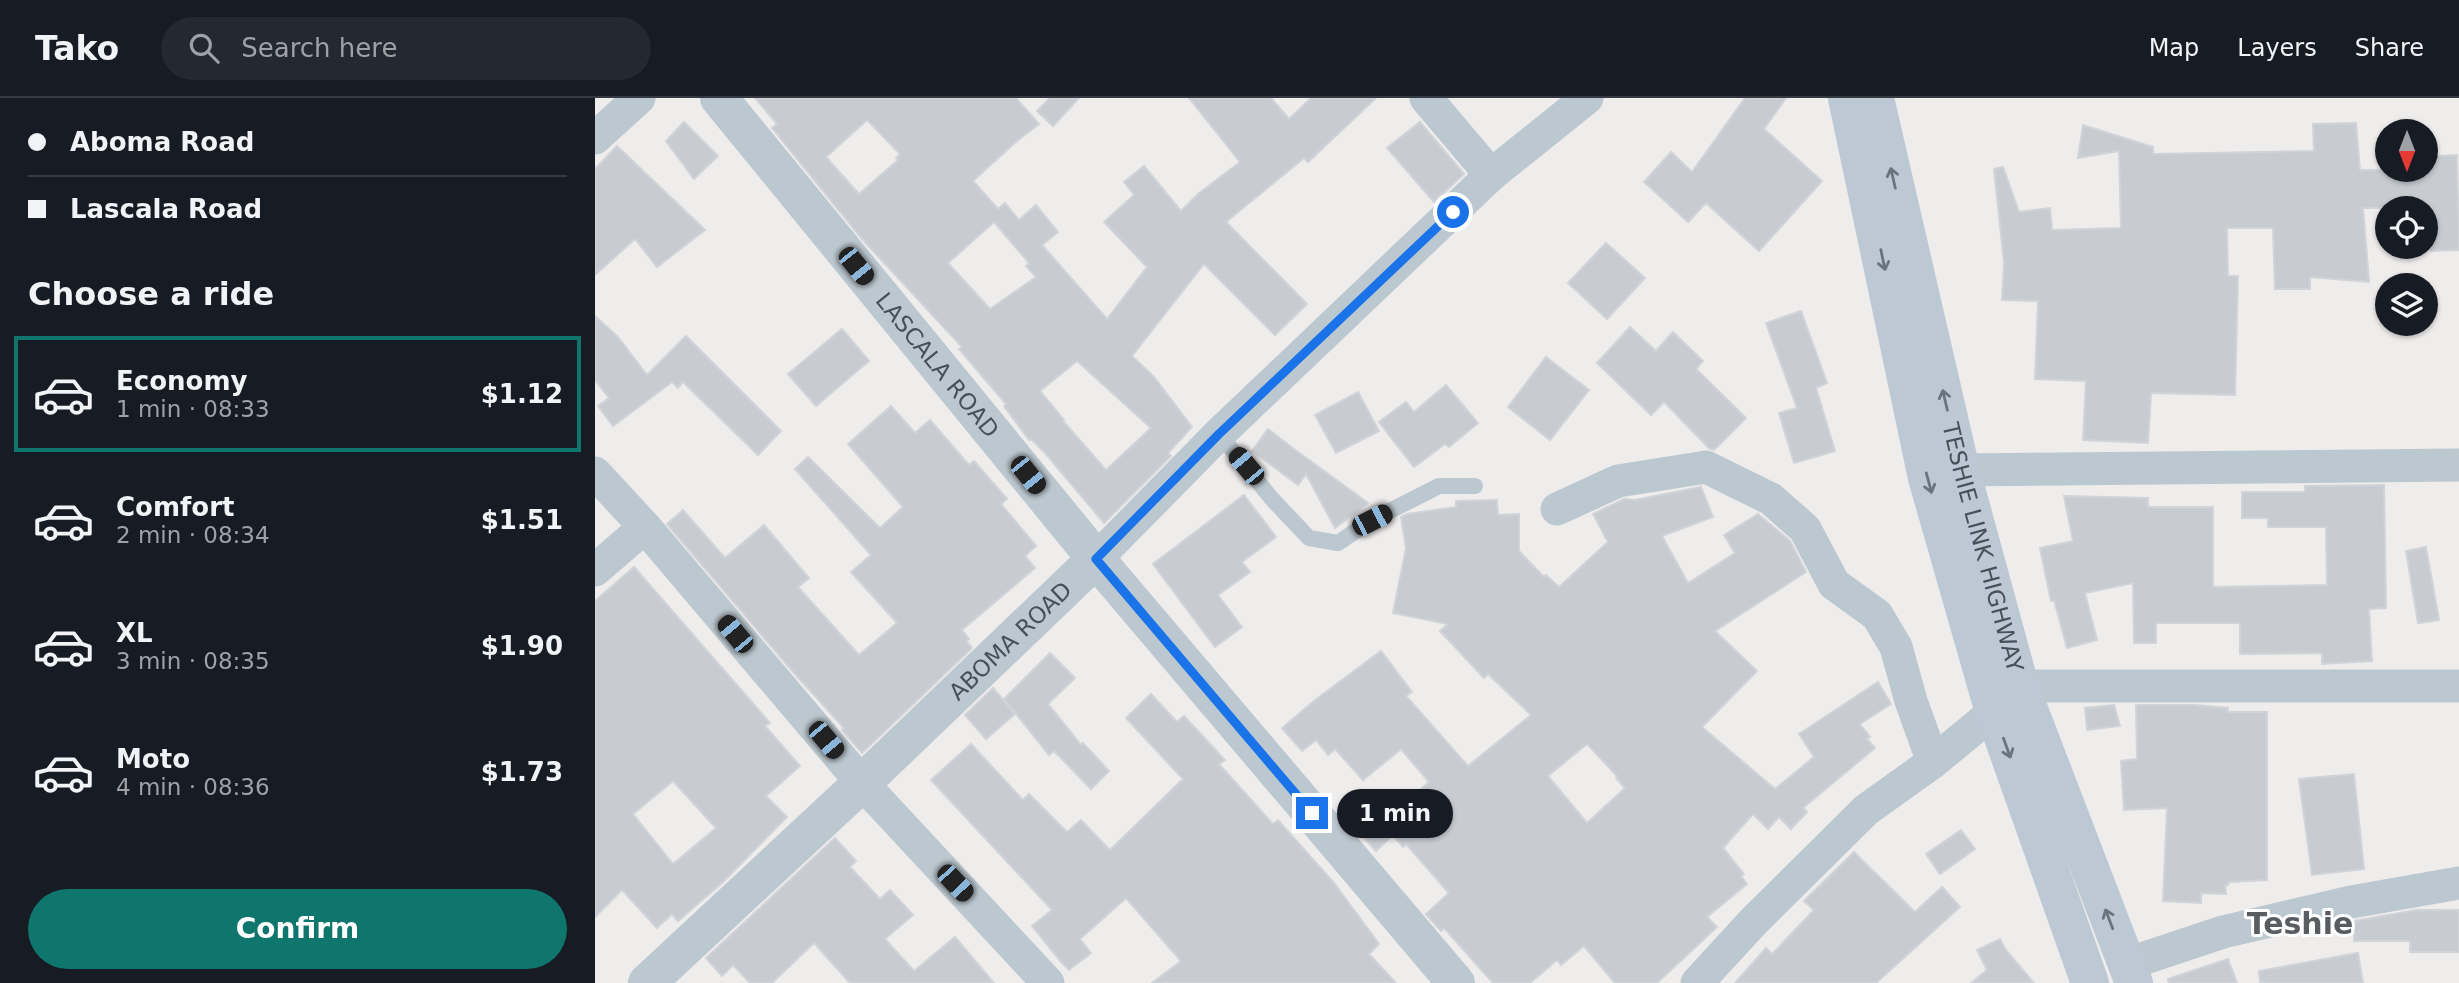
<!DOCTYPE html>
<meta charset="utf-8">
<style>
:root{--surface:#171b24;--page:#242831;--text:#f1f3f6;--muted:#9ea1a6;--line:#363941;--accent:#0f766e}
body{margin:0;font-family:"DejaVu Sans",sans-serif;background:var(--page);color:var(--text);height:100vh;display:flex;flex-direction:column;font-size:26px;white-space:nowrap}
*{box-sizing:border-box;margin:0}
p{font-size:23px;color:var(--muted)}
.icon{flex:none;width:38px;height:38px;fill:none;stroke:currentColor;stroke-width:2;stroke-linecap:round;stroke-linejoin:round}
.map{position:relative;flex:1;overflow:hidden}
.drawer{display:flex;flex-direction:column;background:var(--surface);width:595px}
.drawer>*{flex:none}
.guide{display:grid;align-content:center;height:154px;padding:0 28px;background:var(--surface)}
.needle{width:46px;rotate:180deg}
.controls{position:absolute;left:1780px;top:21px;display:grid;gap:14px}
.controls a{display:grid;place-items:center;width:63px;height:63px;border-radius:50%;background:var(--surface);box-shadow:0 2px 5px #0004;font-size:35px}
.end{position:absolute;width:32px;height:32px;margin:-16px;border:9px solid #1a73e8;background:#fff;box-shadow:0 0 0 4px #fff}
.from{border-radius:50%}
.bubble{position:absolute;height:49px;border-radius:24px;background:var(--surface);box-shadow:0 2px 5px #0004;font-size:23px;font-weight:800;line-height:49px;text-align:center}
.car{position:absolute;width:21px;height:42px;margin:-21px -10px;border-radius:9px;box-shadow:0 0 5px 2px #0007;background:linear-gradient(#222 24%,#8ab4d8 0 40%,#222 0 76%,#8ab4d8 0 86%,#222 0)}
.guide b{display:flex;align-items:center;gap:24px;height:66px;font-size:26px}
.guide b+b{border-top:2px solid var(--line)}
.guide i{width:18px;height:18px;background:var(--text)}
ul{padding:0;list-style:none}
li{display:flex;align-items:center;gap:21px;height:116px;margin:0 14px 10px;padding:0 14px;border:4px solid transparent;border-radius:0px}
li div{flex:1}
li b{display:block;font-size:26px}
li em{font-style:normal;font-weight:800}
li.on{border-color:var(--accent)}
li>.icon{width:63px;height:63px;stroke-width:1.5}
h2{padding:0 28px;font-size:32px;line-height:84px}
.button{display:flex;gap:14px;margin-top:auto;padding:14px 28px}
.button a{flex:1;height:80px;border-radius:42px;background:var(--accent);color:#fff;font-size:28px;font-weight:800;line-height:80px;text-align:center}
header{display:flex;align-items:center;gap:42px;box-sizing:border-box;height:98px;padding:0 35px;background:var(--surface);border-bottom:2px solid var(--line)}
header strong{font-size:33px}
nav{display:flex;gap:38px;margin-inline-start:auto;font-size:24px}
.search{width:490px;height:63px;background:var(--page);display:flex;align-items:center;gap:18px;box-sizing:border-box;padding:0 24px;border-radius:38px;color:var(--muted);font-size:26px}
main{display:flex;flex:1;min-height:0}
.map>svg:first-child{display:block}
.building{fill:#c8ccd1;stroke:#d0d3d8;stroke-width:2;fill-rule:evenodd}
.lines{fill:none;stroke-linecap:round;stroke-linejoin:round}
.service{stroke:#bcc8cf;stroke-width:16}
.minor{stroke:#bcc8cf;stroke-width:33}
.tertiary{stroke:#bcc8cf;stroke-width:38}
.secondary{stroke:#bcc9d4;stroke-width:38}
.oneway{stroke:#68757e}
.route{stroke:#1a73e8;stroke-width:9}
.labels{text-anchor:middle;stroke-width:6;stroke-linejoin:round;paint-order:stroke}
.street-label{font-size:23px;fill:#445159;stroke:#fff}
.district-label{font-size:30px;font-weight:bold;fill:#595d61;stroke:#fff}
</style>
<header>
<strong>Tako</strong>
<div class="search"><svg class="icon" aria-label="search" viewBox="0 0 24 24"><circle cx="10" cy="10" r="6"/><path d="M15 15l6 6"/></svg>Search here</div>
<nav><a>Map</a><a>Layers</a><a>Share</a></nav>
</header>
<main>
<section class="drawer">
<div class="guide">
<b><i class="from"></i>Aboma Road</b>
<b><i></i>Lascala Road</b>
</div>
<h2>Choose a ride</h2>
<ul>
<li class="on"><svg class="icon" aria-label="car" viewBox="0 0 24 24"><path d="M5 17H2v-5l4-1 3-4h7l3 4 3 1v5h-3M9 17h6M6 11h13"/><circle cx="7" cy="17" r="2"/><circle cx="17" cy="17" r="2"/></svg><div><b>Economy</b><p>1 min · 08:33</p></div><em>$1.12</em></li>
<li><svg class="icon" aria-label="car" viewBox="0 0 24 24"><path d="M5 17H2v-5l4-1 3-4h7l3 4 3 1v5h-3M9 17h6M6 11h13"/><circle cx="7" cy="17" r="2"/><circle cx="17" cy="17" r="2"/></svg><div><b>Comfort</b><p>2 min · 08:34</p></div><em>$1.51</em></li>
<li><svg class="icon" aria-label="car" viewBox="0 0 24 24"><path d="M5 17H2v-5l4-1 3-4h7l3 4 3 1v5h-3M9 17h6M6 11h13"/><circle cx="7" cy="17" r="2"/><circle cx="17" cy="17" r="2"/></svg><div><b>XL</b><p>3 min · 08:35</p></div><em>$1.90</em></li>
<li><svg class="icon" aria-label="car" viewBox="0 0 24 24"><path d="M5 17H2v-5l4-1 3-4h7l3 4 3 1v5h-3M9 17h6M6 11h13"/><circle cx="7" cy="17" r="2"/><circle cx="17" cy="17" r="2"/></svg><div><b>Moto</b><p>4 min · 08:36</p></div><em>$1.73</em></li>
</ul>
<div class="button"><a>Confirm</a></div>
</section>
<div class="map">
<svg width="1864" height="885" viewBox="0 0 1864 885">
<rect width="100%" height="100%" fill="#efecec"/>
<g class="building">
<path d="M160 0H421L444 26 422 43 378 83 403 111 410 105 424 122 441 107 463 134 447 147 512 221 552 169 509 124 539 97 529 84 549 68 586 113 603 96 645 64 594 0H676L694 21 716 0H781L713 64 709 60 631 124 712 206 680 237 609 166 537 258 559 279 597 329 573 355 576 358 509 425 450 355 436 341 434 342 409 308 411 306 364 251 367 249 267 141 177 30 182 26ZM272 22 305 56 301 60 303 62 264 96 231 59ZM399 124 434 165 431 168 441 179 395 211 353 165ZM482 263 556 330 511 372 468 323 469 322 445 293Z"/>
<polygon points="455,0 484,0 458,28 442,13"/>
<polygon points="1150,0 1191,0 1169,31 1227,83 1164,153 1111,105 1093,124 1049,84 1076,54 1097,74"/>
<polygon points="89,24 123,58 99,81 71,43"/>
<polygon points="825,24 869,76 839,104 792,50"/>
<polygon points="1761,25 1765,72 1830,72 1830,59 1862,57 1864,152 1836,153 1834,126 1830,126 1830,110 1768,110 1774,184 1715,179 1715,191 1680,191 1678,130 1632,130 1633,178 1643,178 1640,297 1556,295 1553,345 1488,342 1491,283 1440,281 1443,203 1407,202 1409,165 1399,71 1408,69 1424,114 1455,110 1457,132 1526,130 1524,53 1483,60 1488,27 1558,49 1558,56 1719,53 1718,26"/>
<polygon points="22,48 110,132 62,169 40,141 0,177 0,71"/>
<polygon points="1011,145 1050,180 1012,221 973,185"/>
<polygon points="1206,213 1232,285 1221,290 1240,353 1199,365 1184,315 1202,310 1171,225"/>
<polygon points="0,218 23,239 52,277 91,238 186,333 163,357 88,284 83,290 77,284 18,328 3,308 14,300 0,282"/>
<polygon points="1035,229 1061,253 1078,234 1108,263 1101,271 1151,320 1119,352 1115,351 1069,304 1056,317 1002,265"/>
<polygon points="247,231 274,263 221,308 193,276"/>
<polygon points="951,259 994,292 955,342 913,309"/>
<polygon points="851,287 883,325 854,349 850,346 819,369 784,324 811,304 819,314"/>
<polygon points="763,294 784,333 741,355 720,317"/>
<polygon points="296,308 320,335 335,322 374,367 379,363 412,401 406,406 441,448 430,458 440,470 367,532 374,541 371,543 377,550 267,655 247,632 249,630 199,575 72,426 88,412 130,460 169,427 214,480 203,489 264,557 302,525 256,474 276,457 200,371 213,359 285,430 308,409 253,346"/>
<polygon points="673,331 695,348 773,405 740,430 711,376 703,387 657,353"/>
<polygon points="1789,387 1791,510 1774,511 1777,563 1727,566 1727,555 1645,556 1645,525 1561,525 1561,545 1539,545 1538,485 1490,495 1502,542 1472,550 1459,502 1456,503 1445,450 1478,443 1469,398 1553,400 1553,409 1618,409 1618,489 1732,487 1731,429 1673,429 1673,420 1647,420 1647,394 1710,394 1710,388"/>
<path d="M1106 389 1118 419 1067 438 1093 485 1140 455 1129 437 1163 416 1195 443 1211 474 1120 533 1162 573 1107 629 1180 691 1219 659 1204 636 1283 584 1296 606 1265 626 1275 639 1272 641 1280 650 1208 710 1212 714 1196 731 1184 719 1173 731 1158 716 1128 750 1149 776 1146 778 1152 786 1112 819 1122 829 1062 885H1020L989 848 966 867 962 862 935 885H898L849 830 846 833 831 816 854 795 811 746 808 749 798 737 781 753 752 720 772 703 789 723 834 684 806 651 768 682 740 651 733 657 721 642 707 653 687 630 720 602 786 553 817 594 811 598 873 668 936 617 893 576 889 580 845 533 853 526 798 515 811 450 806 419 812 416 861 409V403L902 402 903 417 924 416V453L949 479 951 477 964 489 1013 444 998 416 1029 401 1040 402ZM992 646 1022 678 1021 680 1030 690 992 725 953 678Z"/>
<polygon points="649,397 681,439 647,464 655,474 623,497 647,529 620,549 558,466"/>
<polygon points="1831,449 1844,522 1823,525 1811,453"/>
<path d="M39 469 175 625 170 628 205 668 171 698 192 719 128 784 83 823 77 816 62 830 27 792 0 819V503ZM78 683 121 730 78 766 38 716Z"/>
<polygon points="455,555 480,580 453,606 486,647 488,645 514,673 496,691 459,653 454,657 409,601"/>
<polygon points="398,590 420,616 391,641 370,617"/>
<polygon points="556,596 582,624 589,618 630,662 624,666 678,726 683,722 739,785 784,846 774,856 801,885 557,885 586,863 531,800 485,841 496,855 474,872 466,864 437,828 457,812 336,682 376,646 428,702 434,696 472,734 486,722 515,752 588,681 531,620"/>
<polygon points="1519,607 1525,628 1492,632 1490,610"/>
<polygon points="1541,607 1600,607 1633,610 1633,614 1672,614 1672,782 1634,784 1633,787 1630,787 1631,796 1606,795 1606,805 1568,803 1572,710 1529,712 1526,663 1542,661"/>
<polygon points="1759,676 1769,771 1717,777 1704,681"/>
<polygon points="1366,732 1380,751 1345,776 1331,756"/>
<polygon points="240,740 261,763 255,769 285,801 295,792 318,817 290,841 319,873 360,839 399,885 255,885 219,845 177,885 155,885 138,867 127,878 111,860"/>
<polygon points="1259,754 1320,814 1347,789 1365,809 1281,885 1140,885 1171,850 1177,856 1219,812 1209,803"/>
<polygon points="1821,812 1864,812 1864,854 1815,854 1815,843 1759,843 1759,823"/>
<polygon points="1405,841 1411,852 1439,885 1376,885 1392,872 1382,852"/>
<polygon points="1763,855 1768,885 1665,885 1664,873"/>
<polygon points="1633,861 1642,885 1574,885 1573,881"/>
</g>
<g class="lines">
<polyline class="service" points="624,336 677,401 714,440 743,445 777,422 844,388 880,388"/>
<g class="minor">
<polyline points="831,0 896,77"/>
<polyline points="0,40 44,0"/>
<polyline points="1366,372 1864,367"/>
<polyline points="0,375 50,429 267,685 453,885"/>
<polyline points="962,411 1023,383 1111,369 1176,401 1210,431 1239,486 1282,517 1301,549 1316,603 1338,664"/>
<polyline points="501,461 624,336 896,77 992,0"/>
<polyline points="0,472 50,429"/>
<polyline points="1425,588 1864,588"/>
<polyline points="1532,866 1628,834 1756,804 1864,785"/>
<polyline points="1102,885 1158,824 1271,712 1338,664 1399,614"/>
</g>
<g class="tertiary">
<path id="s1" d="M124 0 501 461 861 885"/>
<path id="s2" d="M52 885 267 685 501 461"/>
</g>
<g class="secondary">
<polyline points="1252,0 1332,380 1399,614 1495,885"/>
<path id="s3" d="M1280 0 1366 372 1425 588 1539 885"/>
</g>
</g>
<defs><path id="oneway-shaft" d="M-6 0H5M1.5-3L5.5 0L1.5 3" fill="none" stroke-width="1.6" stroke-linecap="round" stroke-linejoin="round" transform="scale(1.75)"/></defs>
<g class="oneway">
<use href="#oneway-shaft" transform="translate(1298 80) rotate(-103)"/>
<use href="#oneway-shaft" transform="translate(1288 162) rotate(78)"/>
<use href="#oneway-shaft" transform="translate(1350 302) rotate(-103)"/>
<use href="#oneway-shaft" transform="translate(1334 385) rotate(75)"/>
<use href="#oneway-shaft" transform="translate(1412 650) rotate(70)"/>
<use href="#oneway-shaft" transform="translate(1514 821) rotate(-111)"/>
</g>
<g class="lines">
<polyline class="route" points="717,715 501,461 624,336 858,114"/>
</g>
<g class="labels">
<g class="street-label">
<text dy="8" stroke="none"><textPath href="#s1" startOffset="345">LASCALA ROAD</textPath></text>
<text dy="8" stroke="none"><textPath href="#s3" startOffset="462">TESHIE LINK HIGHWAY</textPath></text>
<text dy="8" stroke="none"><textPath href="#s2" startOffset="499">ABOMA ROAD</textPath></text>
</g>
<g class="district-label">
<text x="1705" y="836">Teshie</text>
</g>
</g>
</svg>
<div class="controls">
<a><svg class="needle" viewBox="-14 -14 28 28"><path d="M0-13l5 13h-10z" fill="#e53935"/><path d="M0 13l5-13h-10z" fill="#9ea1a6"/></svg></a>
<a><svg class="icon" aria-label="locate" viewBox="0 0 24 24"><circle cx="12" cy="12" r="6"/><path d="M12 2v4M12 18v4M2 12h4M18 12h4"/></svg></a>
<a><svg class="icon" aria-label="layers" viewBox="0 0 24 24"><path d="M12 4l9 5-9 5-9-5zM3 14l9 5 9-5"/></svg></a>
</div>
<i class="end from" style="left:858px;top:114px"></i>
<i class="end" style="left:717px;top:715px"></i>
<div class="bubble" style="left:742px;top:691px;width:116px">1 min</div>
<i class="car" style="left:261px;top:168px;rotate:141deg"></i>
<i class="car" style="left:651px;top:368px;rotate:320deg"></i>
<i class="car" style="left:433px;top:377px;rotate:141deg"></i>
<i class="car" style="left:777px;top:422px;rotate:63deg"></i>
<i class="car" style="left:140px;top:536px;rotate:320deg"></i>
<i class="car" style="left:231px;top:642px;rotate:140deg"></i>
<i class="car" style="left:360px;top:785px;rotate:137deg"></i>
</div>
</main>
